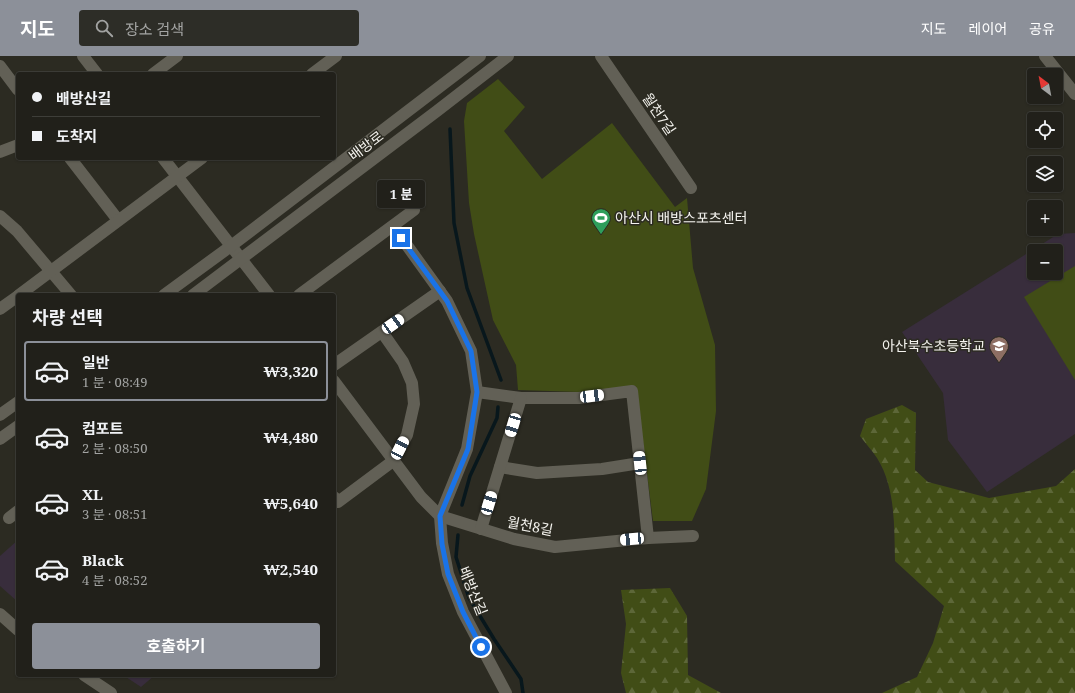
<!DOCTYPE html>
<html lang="ko">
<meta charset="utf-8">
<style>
:root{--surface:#21201a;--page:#2d2d27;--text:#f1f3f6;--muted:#a2a3a2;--line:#3e3e39;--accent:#8c9099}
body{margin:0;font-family:"Noto Serif","Noto Sans KR",serif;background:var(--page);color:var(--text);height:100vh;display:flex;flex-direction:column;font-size:15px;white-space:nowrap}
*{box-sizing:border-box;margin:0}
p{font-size:13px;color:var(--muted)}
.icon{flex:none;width:22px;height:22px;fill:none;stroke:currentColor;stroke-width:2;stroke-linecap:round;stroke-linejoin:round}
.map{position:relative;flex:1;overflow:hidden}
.side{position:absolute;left:16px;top:237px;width:320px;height:384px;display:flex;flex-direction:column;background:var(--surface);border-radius:4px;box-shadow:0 1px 3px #0004,0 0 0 1px var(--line)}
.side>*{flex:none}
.banner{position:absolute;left:16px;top:16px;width:320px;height:88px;border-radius:4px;box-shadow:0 1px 3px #0004,0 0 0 1px var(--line);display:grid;align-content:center;height:88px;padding:0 16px;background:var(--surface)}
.needle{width:26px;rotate:328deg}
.buttons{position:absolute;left:1027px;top:12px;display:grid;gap:8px}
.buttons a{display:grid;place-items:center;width:36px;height:36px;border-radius:4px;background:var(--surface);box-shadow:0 1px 3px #0004,0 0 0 1px var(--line);font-size:20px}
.end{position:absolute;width:18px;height:18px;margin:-9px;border:5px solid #1a73e8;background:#fff;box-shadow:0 0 0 2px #fff}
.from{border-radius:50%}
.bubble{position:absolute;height:28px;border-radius:4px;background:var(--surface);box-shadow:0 1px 3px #0004,0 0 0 1px var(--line);font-size:13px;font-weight:700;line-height:28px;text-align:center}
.car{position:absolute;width:12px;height:24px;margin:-12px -6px;border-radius:5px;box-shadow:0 0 3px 1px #0007;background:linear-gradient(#fff 24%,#345 0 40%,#fff 0 76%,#345 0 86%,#fff 0)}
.banner b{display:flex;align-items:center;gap:14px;height:38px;font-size:15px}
.banner b+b{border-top:1px solid var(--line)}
.banner i{width:10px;height:10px;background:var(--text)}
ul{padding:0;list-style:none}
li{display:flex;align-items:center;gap:12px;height:60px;margin:0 8px 6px;padding:0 8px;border:2px solid transparent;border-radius:4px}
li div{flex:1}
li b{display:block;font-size:15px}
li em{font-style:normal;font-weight:700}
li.selected{border-color:var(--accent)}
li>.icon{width:36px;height:36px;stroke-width:1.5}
h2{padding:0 16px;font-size:18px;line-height:48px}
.button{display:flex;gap:8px;margin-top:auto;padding:8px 16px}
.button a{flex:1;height:46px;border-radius:4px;background:var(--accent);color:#fff;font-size:16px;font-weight:700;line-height:46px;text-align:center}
header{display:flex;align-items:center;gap:24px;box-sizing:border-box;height:56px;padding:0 20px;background:var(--accent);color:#fff}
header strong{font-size:19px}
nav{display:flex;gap:22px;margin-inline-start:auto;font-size:14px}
.search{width:280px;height:36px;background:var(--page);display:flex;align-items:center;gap:10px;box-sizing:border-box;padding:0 14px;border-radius:4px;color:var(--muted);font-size:15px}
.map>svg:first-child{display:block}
.education{fill:#382d3c;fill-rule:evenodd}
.green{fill:#414d16}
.forest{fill:url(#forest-firs)}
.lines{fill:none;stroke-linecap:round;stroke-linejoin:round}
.stream{stroke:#08171c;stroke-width:3.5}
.minor{stroke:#626056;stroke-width:12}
.route{stroke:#1a73e8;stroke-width:5}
.labels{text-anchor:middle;stroke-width:3;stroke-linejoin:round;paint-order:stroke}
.street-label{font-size:14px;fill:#f4f3ee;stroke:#2c2b22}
.poi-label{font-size:14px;fill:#f4f3ee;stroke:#2c2b22;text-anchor:start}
</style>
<header>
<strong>지도</strong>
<div class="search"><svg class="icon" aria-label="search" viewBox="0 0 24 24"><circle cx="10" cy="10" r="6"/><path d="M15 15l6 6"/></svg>장소 검색</div>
<nav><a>지도</a><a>레이어</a><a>공유</a></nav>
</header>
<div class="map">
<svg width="1075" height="637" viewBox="0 0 1075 637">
<defs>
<pattern id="forest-firs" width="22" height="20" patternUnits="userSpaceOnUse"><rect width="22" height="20" fill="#414d16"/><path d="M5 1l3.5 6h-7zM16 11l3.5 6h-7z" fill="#5d6738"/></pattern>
</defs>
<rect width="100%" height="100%" fill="#2c2b22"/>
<g class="education">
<path d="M1075 177V378L987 436 948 384 943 337 902 276 1058 178ZM1034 195H1056V217H1034Z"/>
<polygon points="18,484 18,546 0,530 0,500"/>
<polygon points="123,619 155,619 141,631"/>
</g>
<g class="green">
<polygon points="498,23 525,51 504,75 542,123 612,67 675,151 687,142 693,212 715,289 716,355 706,433 692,465 653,465 636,330 580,336 518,334 516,309 493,264 474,178 469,147 464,65 467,47"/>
<polygon points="1075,210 1075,324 1024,241"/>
</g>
<g class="forest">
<path d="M902 349 916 357 915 414 928 426 989 442 1056 430 1075 413V637H882L917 621 933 587 944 550 895 505C894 471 896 432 877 402 872 394 865 387 860 380L866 363Z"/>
<polygon points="670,532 687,560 688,619 721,637 626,637 621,617 626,568 621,534"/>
</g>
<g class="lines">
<g class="stream">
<polyline points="450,73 454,167 467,232 501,324"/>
<polyline points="462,449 470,420 497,362 498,351"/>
<polyline points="458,479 456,501 469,542 494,583 521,623 523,637"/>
</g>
<g class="minor">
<polyline points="83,0 97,18"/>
<polyline points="601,0 691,132"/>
<polyline points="1045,0 1075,38"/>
<polyline points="0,10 18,34"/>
<polyline points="153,18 177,0"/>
<polyline points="312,18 336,0"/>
<polyline points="0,96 18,89"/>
<polyline points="70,102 118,164"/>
<polyline points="163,102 269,239"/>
<polyline points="0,160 17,175 71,239"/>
<polyline points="393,170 447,245 471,295 477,336 467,393 440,460 442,487 448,518 463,556 506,637"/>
<polyline points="19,239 202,102"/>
<polyline points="164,239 231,190 480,0"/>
<polyline points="193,239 437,55 508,0"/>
<polyline points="299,239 414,154"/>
<polyline points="0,253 18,240"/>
<polyline points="334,309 440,235"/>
<polyline points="334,325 421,441 440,460 514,483 555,491 648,482 693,480"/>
<polyline points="477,336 521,342 579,342 632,335 648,482"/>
<polyline points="0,359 18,346"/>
<polyline points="0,383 18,370"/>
<polyline points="500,411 537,417 602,413 640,407"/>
<polyline points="334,441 338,446 393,405 407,379 414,348 412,327 403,306 382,276"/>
<polyline points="9,462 18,455"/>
<polyline points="481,473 521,342"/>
<polyline points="0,558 18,574"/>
<polyline points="84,619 111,637"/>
</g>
</g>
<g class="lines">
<polyline class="route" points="401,182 447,245 471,295 477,336 468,393 440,460 442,488 448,518 463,556 481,591"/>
</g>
<defs>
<symbol id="stadium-pin" viewBox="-11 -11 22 30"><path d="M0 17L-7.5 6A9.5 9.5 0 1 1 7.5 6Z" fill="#2e9e5b" stroke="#2c2b22"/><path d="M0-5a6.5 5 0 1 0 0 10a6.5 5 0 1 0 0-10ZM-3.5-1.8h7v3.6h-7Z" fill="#fff"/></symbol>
<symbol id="school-pin" viewBox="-11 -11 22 30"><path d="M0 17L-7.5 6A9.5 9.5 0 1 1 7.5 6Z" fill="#8d6e63" stroke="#2c2b22"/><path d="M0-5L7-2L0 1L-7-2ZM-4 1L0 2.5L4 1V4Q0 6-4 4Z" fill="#fff"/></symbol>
</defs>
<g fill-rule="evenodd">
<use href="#stadium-pin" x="590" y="151" width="22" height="30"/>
<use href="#school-pin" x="988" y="279" width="22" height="30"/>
</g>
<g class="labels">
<g class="street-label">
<text transform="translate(659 58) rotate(56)" y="5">월천7길</text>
<text transform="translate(366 90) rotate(-37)" y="5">배방로</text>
<text transform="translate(530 470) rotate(11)" y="5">월천8길</text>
<text transform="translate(473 535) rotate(68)" y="5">배방산길</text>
</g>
<g class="poi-label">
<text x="615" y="167">아산시 배방스포츠센터</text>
<text x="985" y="295" text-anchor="end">아산북수초등학교</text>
</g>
</g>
</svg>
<div class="buttons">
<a><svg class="needle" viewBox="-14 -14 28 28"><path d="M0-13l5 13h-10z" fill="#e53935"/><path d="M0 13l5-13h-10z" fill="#a2a3a2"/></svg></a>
<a><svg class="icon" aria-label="locate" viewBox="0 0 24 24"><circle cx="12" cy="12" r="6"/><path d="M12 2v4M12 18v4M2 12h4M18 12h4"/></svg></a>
<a><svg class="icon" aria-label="layers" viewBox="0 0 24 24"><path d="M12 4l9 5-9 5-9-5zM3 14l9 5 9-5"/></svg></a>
<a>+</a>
<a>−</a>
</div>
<i class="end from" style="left:481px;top:591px"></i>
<i class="end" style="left:401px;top:182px"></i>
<div class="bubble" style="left:377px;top:124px;width:48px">1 분</div>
<i class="car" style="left:393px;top:268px;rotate:55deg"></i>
<i class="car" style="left:592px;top:340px;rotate:83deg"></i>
<i class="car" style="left:513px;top:369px;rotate:197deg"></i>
<i class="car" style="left:400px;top:392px;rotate:27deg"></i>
<i class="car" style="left:640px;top:407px;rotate:354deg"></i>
<i class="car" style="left:489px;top:447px;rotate:17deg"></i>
<i class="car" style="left:632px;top:483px;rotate:265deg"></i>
<div class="banner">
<b><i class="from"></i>배방산길</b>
<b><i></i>도착지</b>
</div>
<section class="side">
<h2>차량 선택</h2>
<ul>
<li class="selected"><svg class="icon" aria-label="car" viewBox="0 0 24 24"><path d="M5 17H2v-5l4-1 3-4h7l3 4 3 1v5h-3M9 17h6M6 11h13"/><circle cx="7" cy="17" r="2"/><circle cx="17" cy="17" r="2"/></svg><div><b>일반</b><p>1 분 · 08:49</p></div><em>₩3,320</em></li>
<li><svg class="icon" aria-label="car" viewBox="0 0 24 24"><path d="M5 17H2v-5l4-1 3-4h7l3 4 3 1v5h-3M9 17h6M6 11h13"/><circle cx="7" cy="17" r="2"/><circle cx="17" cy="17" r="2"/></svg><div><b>컴포트</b><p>2 분 · 08:50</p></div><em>₩4,480</em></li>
<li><svg class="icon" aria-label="car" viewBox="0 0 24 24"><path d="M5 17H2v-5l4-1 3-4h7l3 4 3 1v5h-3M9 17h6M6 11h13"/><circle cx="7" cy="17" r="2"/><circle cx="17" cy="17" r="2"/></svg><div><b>XL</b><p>3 분 · 08:51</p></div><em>₩5,640</em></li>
<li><svg class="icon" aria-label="car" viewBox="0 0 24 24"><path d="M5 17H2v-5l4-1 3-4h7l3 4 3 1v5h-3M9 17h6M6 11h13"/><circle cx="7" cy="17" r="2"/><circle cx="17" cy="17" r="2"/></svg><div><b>Black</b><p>4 분 · 08:52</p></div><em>₩2,540</em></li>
</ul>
<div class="button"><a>호출하기</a></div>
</section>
</div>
